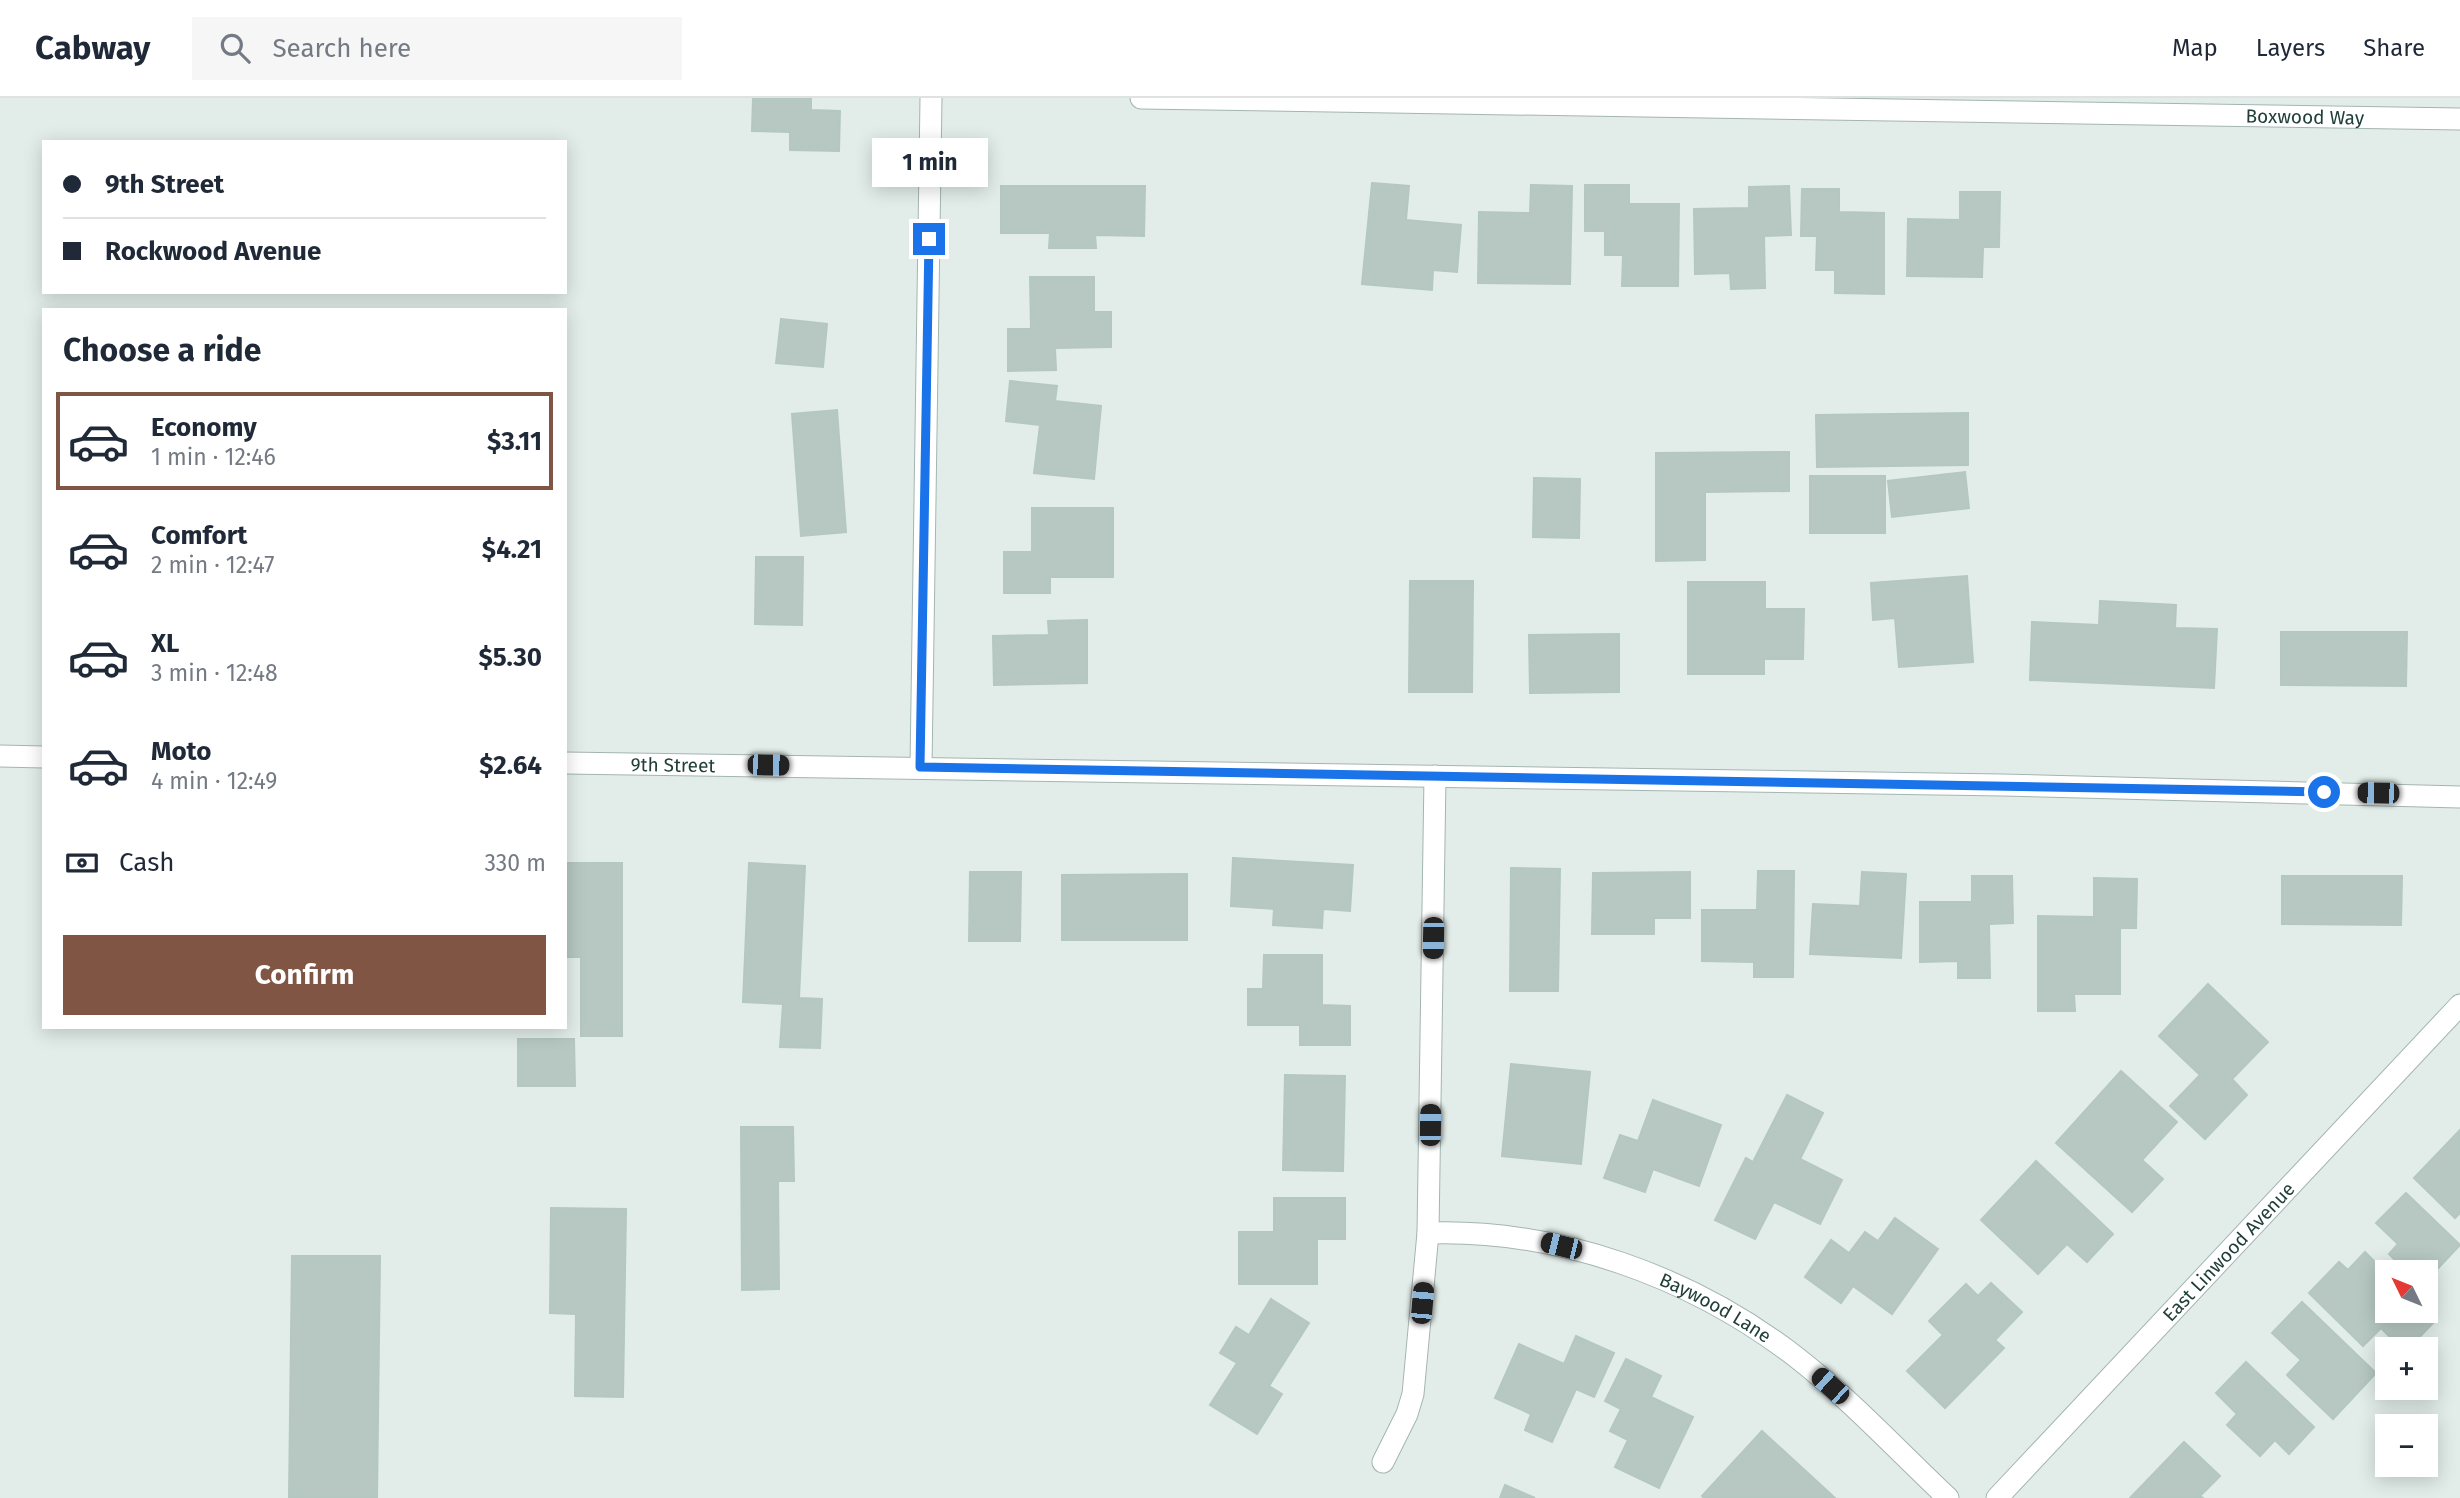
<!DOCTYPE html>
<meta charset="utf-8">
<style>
:root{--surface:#fff;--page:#f6f6f7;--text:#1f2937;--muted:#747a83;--line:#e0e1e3;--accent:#815544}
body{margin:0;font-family:"Fira Sans",sans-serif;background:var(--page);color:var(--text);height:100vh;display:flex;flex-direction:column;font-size:26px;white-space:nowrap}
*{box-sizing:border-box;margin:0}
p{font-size:23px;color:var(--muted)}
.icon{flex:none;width:38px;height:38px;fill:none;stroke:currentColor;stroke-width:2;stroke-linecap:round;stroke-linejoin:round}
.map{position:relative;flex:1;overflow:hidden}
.details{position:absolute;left:42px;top:210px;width:525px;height:721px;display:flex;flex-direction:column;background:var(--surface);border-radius:0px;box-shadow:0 4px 18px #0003}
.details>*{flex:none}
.hud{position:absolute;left:42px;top:42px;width:525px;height:154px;border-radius:0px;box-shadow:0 4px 18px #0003;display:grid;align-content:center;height:154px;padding:0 21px;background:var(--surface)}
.needle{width:46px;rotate:313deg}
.buttons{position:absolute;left:2375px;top:1162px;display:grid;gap:14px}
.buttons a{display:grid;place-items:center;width:63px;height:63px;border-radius:0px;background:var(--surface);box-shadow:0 4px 18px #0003;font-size:35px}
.end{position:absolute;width:32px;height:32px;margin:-16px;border:9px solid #1a73e8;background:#fff;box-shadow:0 0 0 4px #fff}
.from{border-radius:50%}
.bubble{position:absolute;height:49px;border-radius:0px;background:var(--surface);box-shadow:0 4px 18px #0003;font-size:23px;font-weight:700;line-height:49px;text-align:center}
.car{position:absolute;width:21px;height:42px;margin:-21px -10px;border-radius:9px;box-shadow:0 0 5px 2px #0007;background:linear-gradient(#222 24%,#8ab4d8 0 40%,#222 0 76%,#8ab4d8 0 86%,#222 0)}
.hud b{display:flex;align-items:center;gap:24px;height:66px;font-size:26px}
.hud b+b{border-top:2px solid var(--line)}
.hud i{width:18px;height:18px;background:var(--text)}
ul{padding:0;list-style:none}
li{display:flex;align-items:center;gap:21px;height:98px;margin:0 14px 10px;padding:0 7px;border:4px solid transparent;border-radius:0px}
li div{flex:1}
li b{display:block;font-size:26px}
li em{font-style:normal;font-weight:700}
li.current{border-color:var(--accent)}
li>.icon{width:63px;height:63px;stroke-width:1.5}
h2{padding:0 21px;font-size:32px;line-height:84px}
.pay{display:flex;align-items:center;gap:18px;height:77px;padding:0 21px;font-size:26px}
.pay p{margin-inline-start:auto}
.button{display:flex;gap:14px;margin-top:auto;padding:14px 21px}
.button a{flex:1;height:80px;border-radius:0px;background:var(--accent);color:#fff;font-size:28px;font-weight:700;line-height:80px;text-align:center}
header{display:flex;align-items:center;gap:42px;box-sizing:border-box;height:98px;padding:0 35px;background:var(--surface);border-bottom:2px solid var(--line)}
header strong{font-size:33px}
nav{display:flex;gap:38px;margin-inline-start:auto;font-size:24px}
.search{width:490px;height:63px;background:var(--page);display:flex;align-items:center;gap:18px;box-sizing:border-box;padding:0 24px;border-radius:0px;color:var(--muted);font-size:26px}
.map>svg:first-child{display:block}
.building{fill:#b7c8c2;stroke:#b4c7c1;stroke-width:2}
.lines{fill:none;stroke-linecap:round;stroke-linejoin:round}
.minor-casing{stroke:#a4b5b1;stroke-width:23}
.minor{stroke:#fff;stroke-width:21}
.route{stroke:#1a73e8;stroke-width:9}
.labels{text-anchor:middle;stroke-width:5;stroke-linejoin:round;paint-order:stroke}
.street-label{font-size:19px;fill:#213f39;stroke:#f3f9f7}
</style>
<header>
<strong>Cabway</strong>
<div class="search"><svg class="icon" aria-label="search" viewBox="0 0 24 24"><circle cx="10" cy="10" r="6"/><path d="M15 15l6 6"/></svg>Search here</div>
<nav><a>Map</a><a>Layers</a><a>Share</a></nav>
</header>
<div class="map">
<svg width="2460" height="1400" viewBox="0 0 2460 1400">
<rect width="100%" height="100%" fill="#e2ede9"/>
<g class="building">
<polygon points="753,0 811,0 811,12 840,13 839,53 790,52 790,34 752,33"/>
<polygon points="1372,85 1409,88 1406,122 1461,127 1457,174 1433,172 1432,192 1362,186"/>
<polygon points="1531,87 1572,88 1570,186 1478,185 1479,114 1530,115"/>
<polygon points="1585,87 1629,87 1629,106 1679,106 1678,188 1622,188 1623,157 1605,157 1605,133 1585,133"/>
<polygon points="1001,88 1145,88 1144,138 1095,137 1096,150 1049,150 1050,135 1001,135"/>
<polygon points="1789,88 1791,137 1764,138 1765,190 1731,191 1730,175 1695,176 1694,111 1749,110 1749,89"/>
<polygon points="1802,91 1839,91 1839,114 1884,115 1884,196 1835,195 1835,172 1816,172 1817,138 1801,138"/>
<polygon points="1960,94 2000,94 1999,149 1983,149 1982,179 1907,178 1908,121 1960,122"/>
<polygon points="1030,179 1094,179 1094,214 1111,214 1111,249 1055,250 1056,272 1008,273 1008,231 1031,231"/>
<polygon points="781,221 827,226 823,269 776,265"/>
<polygon points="1010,283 1057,288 1055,303 1101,308 1094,381 1034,375 1040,327 1006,323"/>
<polygon points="837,312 846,434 801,438 792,316"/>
<polygon points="1968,315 1968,367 1817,369 1816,317"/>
<polygon points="1789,354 1789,393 1705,394 1705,462 1656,463 1656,355"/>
<polygon points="1965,374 1969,410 1892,419 1888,383"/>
<rect x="1810" y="378" width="75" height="57"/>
<polygon points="1534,380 1580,381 1579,440 1533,439"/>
<polygon points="1032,410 1113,410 1113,479 1050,479 1050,495 1004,495 1004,454 1032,454"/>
<polygon points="756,459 803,459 802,527 755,526"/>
<polygon points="1967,478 1973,564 1899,569 1895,520 1873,522 1871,485"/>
<polygon points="1410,483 1473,483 1472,594 1409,594"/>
<polygon points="1688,484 1765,484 1765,511 1804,511 1803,561 1764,561 1764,576 1688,576"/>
<polygon points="2100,503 2176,507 2175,530 2217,531 2214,590 2030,582 2032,524 2099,527"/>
<polygon points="1087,522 1087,585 994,587 993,538 1049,537 1048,523"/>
<polygon points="2281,534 2407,534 2406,588 2281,587"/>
<polygon points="1619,536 1619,594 1530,595 1529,537"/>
<polygon points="1233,760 1353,767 1350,813 1323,811 1322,830 1273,827 1274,811 1231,808"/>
<polygon points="565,765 622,765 622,938 581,938 581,859 565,859"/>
<polygon points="749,765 805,768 799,900 822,901 820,950 780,949 783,906 743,904"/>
<polygon points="1511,770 1560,771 1558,893 1510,893"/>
<polygon points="1758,773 1794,773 1793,879 1754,879 1754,864 1702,863 1702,812 1757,812"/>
<polygon points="970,774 1021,774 1020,843 969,843"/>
<polygon points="1690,774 1690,820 1654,820 1654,836 1592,836 1593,775"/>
<polygon points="1862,774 1906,776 1901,860 1810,856 1813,806 1860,808"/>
<polygon points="1187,776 1187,842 1062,842 1062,777"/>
<polygon points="1972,778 2012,778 2013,825 1989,826 1990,880 1958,880 1958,863 1920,864 1920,804 1972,804"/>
<polygon points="2282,778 2402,778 2401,827 2282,826"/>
<polygon points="2094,780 2137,781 2136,830 2120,830 2120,896 2074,896 2075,913 2038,913 2038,818 2094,819"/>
<polygon points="1264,857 1322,857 1322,907 1350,908 1350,947 1300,947 1300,927 1248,927 1248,891 1263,891"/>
<polygon points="2208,886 2268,944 2232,981 2247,997 2205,1041 2170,1008 2200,977 2159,938"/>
<polygon points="518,941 574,941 575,988 518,988"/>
<polygon points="1511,966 1590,974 1581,1066 1502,1058"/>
<polygon points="2121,973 2177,1024 2142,1062 2163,1081 2132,1114 2056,1045"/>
<polygon points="1285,977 1345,978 1343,1073 1283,1072"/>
<polygon points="1787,997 1823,1015 1800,1061 1842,1082 1820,1126 1774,1104 1755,1141 1715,1122 1746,1060 1753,1064"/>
<polygon points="1653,1002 1721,1027 1699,1088 1653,1071 1645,1094 1604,1080 1620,1037 1638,1043"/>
<polygon points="741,1029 793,1029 794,1083 778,1083 779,1191 742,1192"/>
<polygon points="2460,1032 2460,1115 2455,1120 2414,1080"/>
<polygon points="2036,1063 2113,1136 2087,1164 2067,1146 2038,1176 1981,1122"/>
<polygon points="2406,1095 2460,1147 2426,1183 2426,1174 2407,1174 2389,1156 2398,1146 2376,1125"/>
<polygon points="1274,1100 1345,1100 1345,1141 1317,1141 1317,1186 1239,1186 1239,1134 1274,1134"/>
<polygon points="551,1110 626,1111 623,1299 575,1298 576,1216 550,1215"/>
<polygon points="1895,1120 1938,1151 1892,1216 1853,1188 1841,1205 1805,1179 1831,1142 1849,1155 1865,1134 1878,1143"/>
<polygon points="2365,1154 2387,1176 2387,1213 2425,1213 2435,1223 2408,1251 2402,1251 2381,1230 2363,1248 2309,1195 2339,1164 2348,1172"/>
<polygon points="292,1158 380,1158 377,1400 289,1400"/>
<polygon points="1991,1185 2022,1214 1995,1242 2004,1250 1945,1310 1907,1273 1943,1237 1929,1223 1966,1186 1978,1198"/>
<polygon points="1271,1201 1309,1225 1269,1288 1282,1296 1257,1336 1210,1307 1237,1265 1220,1255 1236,1229 1249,1237"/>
<polygon points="2302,1204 2376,1275 2333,1321 2287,1277 2301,1262 2272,1235"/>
<polygon points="1576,1238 1614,1255 1594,1299 1576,1291 1552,1344 1525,1332 1531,1316 1495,1300 1519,1246 1564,1266"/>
<polygon points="1626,1261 1661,1278 1651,1299 1693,1319 1659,1390 1615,1369 1628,1342 1610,1333 1621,1311 1605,1303"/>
<polygon points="2246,1264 2314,1329 2289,1356 2275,1342 2260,1358 2227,1327 2237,1316 2216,1295"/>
<polygon points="1762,1333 1835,1400 1704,1400 1702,1398"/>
<polygon points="2184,1344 2220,1378 2200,1398 2203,1400 2130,1400"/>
<polygon points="1505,1387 1535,1400 1500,1400"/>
</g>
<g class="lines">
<defs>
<g id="minor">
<path id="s1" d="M1141 0 2460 21"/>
<polyline points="0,658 44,659"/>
<path id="s2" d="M565 665 2002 687 2460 699"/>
<polyline points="921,669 931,0"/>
<path id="s3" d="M1428 1135C1560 1131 1692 1179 1796 1259 1850 1301 1898 1353 1948 1400"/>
<polyline points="1383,1364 1407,1316 1413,1296 1428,1135 1435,678"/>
<path id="s4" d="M1997 1400 2460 907"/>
</g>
</defs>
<use href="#minor" class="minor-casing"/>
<use href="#minor" class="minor"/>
</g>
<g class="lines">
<path class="route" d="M929 141 920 669C1388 678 1856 685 2324 694"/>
</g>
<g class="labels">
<g class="street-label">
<text dy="7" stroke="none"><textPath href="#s1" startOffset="1164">Boxwood Way</textPath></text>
<text dy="7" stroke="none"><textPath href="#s2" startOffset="108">9th Street</textPath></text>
<text dy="7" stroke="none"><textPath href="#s4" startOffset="338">East Linwood Avenue</textPath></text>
<text dy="7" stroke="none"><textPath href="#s3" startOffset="301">Baywood Lane</textPath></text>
</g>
</g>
</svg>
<div class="buttons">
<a><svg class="needle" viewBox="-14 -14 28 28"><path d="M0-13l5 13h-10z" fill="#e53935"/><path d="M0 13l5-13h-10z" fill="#747a83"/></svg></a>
<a>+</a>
<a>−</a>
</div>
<i class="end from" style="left:2324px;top:694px"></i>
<i class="end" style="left:929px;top:141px"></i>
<div class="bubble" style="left:872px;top:40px;width:116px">1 min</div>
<i class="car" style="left:768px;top:667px;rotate:91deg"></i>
<i class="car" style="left:2378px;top:695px;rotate:271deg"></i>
<i class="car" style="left:1433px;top:840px;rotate:181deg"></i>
<i class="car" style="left:1430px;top:1027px;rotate:1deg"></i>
<i class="car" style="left:1561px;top:1148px;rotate:284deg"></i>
<i class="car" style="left:1422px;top:1205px;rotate:5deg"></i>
<i class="car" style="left:1830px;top:1288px;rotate:312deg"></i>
<div class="hud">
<b><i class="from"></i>9th Street</b>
<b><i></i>Rockwood Avenue</b>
</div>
<section class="details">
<h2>Choose a ride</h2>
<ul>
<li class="current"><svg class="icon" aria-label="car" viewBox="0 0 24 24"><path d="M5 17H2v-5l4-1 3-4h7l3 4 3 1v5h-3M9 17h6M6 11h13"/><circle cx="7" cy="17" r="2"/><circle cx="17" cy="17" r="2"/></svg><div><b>Economy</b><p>1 min · 12:46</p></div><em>$3.11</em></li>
<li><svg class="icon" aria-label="car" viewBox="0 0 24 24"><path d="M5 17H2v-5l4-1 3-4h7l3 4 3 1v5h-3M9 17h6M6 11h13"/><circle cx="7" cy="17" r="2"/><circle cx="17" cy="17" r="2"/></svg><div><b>Comfort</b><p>2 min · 12:47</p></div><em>$4.21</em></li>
<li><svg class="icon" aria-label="car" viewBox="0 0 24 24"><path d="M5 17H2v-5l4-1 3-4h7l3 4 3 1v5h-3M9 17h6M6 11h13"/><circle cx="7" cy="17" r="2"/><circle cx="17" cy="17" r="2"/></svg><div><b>XL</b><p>3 min · 12:48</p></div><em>$5.30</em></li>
<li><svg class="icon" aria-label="car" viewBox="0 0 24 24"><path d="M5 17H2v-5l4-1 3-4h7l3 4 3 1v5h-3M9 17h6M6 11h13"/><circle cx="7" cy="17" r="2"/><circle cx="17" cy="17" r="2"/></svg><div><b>Moto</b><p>4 min · 12:49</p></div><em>$2.64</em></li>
</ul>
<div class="pay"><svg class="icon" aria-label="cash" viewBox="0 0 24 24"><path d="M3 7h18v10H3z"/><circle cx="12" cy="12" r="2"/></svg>Cash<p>330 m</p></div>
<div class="button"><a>Confirm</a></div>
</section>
</div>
